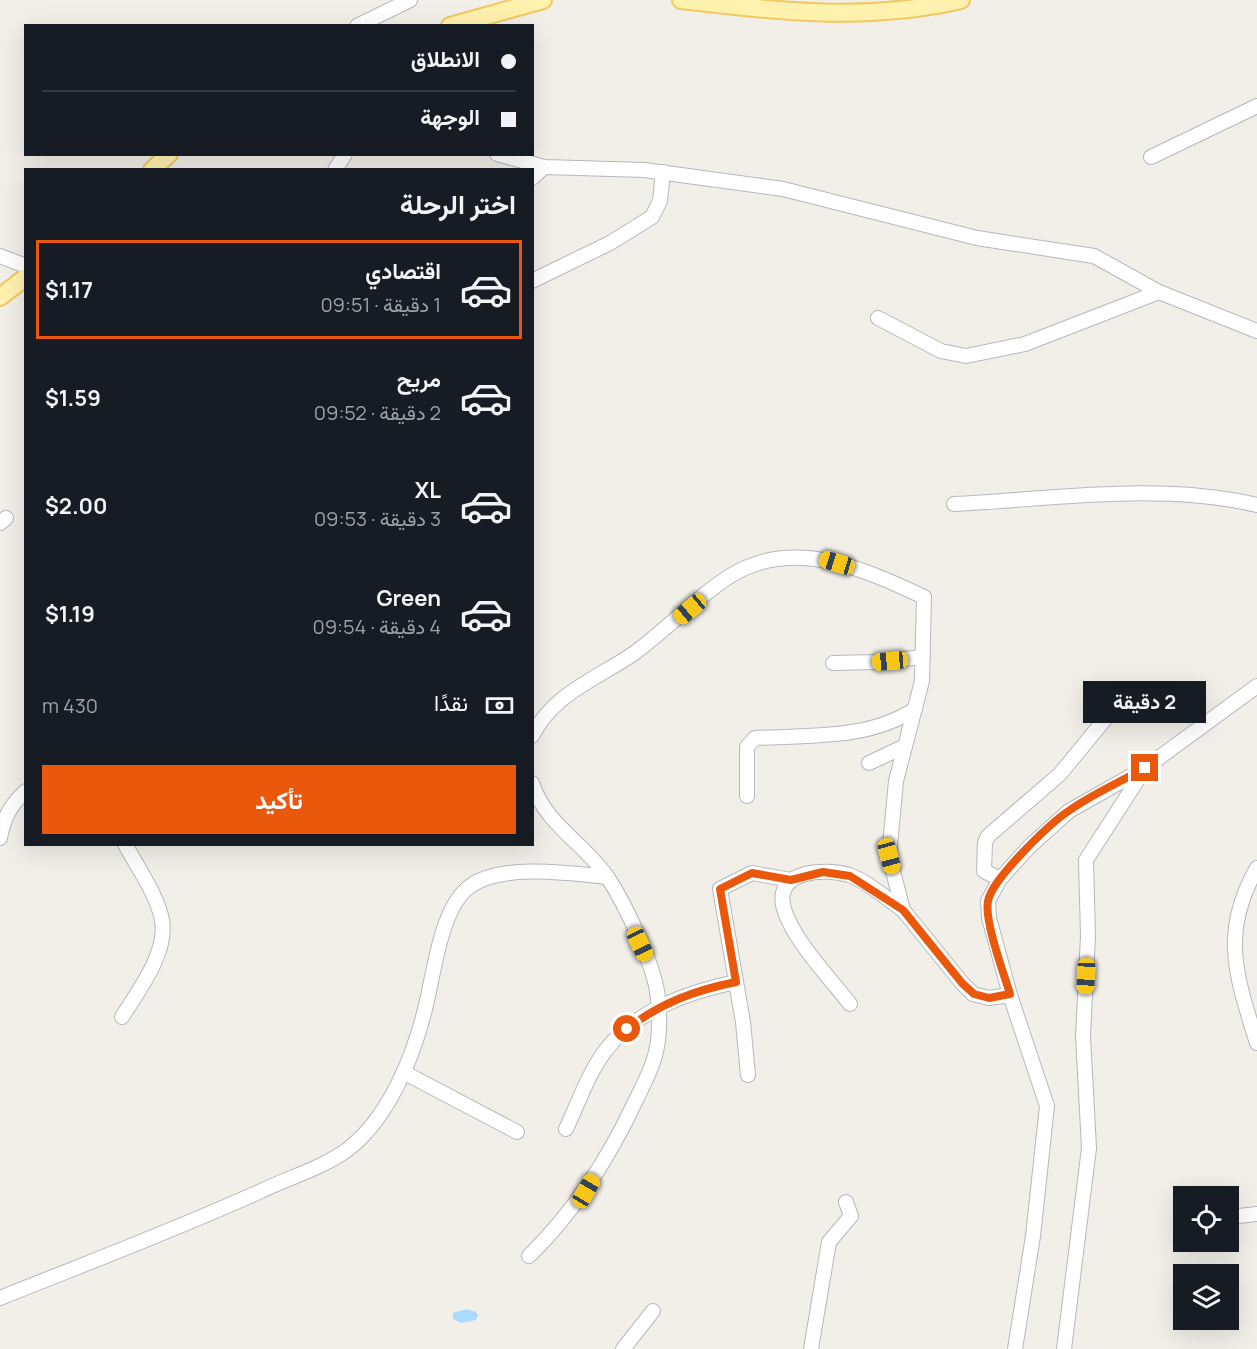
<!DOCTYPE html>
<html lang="ar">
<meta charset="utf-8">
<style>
:root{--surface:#171b24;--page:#242831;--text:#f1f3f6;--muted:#9ea1a6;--line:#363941;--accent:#ea580c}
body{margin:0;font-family:Manrope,Vazirmatn,sans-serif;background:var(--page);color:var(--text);direction:rtl;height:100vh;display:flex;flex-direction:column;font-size:22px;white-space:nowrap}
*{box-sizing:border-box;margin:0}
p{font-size:20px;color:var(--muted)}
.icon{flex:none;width:33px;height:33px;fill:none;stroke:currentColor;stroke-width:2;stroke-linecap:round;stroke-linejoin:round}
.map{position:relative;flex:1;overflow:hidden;direction:ltr}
.side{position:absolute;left:24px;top:168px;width:510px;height:678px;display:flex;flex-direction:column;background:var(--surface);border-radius:0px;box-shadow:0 6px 24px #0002;direction:rtl}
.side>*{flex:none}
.hud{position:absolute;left:24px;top:24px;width:510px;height:132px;border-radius:0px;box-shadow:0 6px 24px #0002;direction:rtl;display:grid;align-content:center;height:132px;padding:0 18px;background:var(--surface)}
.fabs{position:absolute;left:1173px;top:1186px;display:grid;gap:12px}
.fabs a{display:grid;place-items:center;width:66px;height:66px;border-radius:0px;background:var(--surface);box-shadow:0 6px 24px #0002;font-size:30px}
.end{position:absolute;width:27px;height:27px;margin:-14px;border:8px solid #ea580c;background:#fff;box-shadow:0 0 0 3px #fff}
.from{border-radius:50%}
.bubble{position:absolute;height:42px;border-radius:0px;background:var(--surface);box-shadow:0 6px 24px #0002;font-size:20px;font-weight:700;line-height:42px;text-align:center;direction:rtl}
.car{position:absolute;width:18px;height:36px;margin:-18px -9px;border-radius:8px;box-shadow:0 0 4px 2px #0007;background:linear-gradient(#f5c518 24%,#345 0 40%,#f5c518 0 76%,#345 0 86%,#f5c518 0)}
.hud b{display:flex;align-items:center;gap:21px;height:57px;font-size:22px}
.hud b+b{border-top:2px solid var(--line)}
.hud i{width:15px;height:15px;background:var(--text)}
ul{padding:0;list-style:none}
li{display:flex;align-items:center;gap:18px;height:99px;margin:0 12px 9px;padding:0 6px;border:3px solid transparent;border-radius:0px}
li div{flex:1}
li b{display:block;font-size:22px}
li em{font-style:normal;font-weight:700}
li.on{border-color:var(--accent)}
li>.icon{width:54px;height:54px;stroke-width:1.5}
h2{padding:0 18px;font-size:27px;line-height:72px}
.pay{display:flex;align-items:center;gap:15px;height:66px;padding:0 18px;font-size:22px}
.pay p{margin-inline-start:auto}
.cta{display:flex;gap:12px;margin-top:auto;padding:12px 18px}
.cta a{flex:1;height:69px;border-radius:0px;background:var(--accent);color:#fff;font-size:24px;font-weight:700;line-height:69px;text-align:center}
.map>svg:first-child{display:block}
.water{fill:#aadaff}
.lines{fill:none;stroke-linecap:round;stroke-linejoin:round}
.minor-casing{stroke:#b5b8bc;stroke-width:16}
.major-casing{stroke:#f2c960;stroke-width:20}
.minor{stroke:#fff;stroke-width:14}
.major{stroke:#fff2af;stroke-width:16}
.route{stroke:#ea580c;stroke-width:8}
</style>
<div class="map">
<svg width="1257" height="1349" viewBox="0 0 1257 1349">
<rect width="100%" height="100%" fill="#f1efe8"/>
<polygon class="water" points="467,1309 476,1312 478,1315 476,1320 461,1323 453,1319 453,1313"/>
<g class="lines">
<defs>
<g id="minor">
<polyline points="357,26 410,0"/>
<polyline points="497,154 544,167 644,170 783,189 977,238 1094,256 1159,292 1257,331"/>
<polyline points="1151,157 1257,106"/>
<polyline points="335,170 345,154"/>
<polyline points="532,178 544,167"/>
<polyline points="0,256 26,266"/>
<polyline points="532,281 610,243 652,217 660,201 663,172"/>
<polyline points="878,318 941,351 966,356 1025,344 1159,292"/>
<path d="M954 504C1053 499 1160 482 1257 505"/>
<polyline points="0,523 6,518"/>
<polyline points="833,663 875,662 923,657"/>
<path d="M532 736C553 694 596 679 633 654 667 630 709 584 745 568 805 541 870 572 924 597L922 681 896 781 889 856 903 910 962 983 973 994 989 998 1010 995"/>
<polyline points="869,763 905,746"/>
<path d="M747 796V747L755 738C809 735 868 740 915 709"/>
<path d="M0 838C4 818 10 805 26 791"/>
<path d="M1257 868C1220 932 1236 976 1257 1043"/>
<polyline points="1000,879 984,871 985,843 988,836 1060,774 1115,707"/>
<path d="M850 1004C830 978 790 937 783 905 776 870 825 868 849 875 867 881 887 899 903 910"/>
<path d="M122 1017C138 991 168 953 162 920 157 894 137 867 125 844"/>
<polyline points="405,1073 517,1132"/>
<polyline points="748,1075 743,1022 720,889 752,873 791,880"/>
<path d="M566 1129C578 1104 588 1074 605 1051 636 1010 688 992 736 982"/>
<polyline points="1230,1217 1257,1214"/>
<path d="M529 1256C575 1211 609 1158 636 1100 642 1087 649 1075 653 1062 660 1043 660 1019 658 999 656 968 625 904 608 878 585 844 545 824 532 783"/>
<path d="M0 1298C87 1263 175 1230 261 1191 288 1178 322 1168 347 1150 388 1119 413 1058 425 1009 434 975 440 909 469 887 500 863 570 873 607 877"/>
<polyline points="623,1349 653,1311"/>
<polyline points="811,1349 829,1242 851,1216 846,1202"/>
<polyline points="1015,1349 1033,1236 1047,1106 1010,995 989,918 988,901 1000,879 1029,847 1069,811 1145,768 1257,686"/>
<polyline points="1064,1349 1089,1148 1083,1036 1088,936 1086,860 1144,770"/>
</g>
<g id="major">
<path d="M681 0C776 11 866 22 961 0"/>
<polyline points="450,26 543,0"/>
<polyline points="152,170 169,154"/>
<polyline points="0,297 26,277"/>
</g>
</defs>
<use href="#minor" class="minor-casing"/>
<use href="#major" class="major-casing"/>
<use href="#minor" class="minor"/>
<use href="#major" class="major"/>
</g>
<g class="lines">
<path class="route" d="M627 1029C660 1003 696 990 736 982L720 889 752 873 791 880 823 872 850 876 903 910 962 983 974 994 989 998 1010 994C1004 974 984 921 988 901 992 879 1050 823 1070 810 1093 794 1120 782 1145 768"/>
</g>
</svg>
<div class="fabs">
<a><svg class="icon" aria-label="locate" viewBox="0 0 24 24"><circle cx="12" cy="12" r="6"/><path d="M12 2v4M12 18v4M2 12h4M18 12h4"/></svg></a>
<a><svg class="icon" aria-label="layers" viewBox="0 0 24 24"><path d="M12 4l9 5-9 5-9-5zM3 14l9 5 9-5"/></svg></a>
</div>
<i class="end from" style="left:627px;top:1029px"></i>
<i class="end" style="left:1145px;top:768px"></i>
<div class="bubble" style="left:1083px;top:681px;width:123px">2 دقيقة</div>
<i class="car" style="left:837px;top:563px;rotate:287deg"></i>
<i class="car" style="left:690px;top:609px;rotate:230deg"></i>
<i class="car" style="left:890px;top:661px;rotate:265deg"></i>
<i class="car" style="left:889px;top:856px;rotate:165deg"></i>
<i class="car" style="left:640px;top:944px;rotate:155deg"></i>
<i class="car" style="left:1086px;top:976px;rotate:183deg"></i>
<i class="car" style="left:586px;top:1191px;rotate:30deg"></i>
<div class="hud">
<b><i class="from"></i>الانطلاق</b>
<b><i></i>الوجهة</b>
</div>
<section class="side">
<h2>اختر الرحلة</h2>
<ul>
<li class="on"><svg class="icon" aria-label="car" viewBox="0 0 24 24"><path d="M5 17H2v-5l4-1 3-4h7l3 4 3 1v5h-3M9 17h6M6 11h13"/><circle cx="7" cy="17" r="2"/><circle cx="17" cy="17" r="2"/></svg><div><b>اقتصادي</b><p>1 دقيقة · 09:51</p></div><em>$1.17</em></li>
<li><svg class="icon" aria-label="car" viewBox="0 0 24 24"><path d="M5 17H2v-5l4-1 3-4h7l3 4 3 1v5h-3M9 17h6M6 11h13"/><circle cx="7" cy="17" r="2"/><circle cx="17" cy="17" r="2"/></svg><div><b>مريح</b><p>2 دقيقة · 09:52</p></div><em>$1.59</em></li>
<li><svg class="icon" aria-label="car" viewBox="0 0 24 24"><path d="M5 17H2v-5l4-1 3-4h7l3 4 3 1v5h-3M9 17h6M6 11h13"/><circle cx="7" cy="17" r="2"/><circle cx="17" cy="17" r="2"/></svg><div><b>XL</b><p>3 دقيقة · 09:53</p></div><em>$2.00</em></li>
<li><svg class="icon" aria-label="car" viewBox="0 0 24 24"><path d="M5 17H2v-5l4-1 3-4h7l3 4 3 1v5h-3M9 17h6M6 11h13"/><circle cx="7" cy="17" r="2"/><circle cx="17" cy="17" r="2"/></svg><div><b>Green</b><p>4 دقيقة · 09:54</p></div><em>$1.19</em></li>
</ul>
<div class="pay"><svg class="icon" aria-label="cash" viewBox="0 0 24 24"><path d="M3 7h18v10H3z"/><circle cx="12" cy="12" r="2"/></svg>نقدًا<p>430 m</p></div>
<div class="cta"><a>تأكيد</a></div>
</section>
</div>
